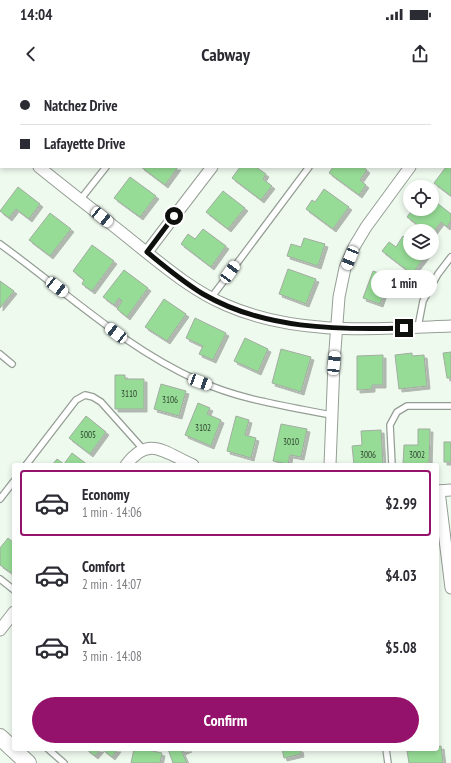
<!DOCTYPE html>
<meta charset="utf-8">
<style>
:root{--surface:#fff;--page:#f7f7f7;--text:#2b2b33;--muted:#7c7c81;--line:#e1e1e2;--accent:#94126c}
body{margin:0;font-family:"PT Sans Narrow",sans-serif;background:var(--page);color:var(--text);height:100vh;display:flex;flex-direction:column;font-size:15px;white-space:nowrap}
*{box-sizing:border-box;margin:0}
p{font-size:13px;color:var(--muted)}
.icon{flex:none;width:22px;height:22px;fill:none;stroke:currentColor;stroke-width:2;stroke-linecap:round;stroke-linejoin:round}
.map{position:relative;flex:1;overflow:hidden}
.details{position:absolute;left:12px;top:383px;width:427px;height:288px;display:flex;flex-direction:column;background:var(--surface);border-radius:4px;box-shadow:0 2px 6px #0003}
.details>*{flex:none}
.banner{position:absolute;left:0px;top:0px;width:451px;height:88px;box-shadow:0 2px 6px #0003;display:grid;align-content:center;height:88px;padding:0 20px;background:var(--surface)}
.controls{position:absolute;left:403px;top:100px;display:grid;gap:8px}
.controls a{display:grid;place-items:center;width:36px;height:36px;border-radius:50%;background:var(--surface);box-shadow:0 2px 6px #0003;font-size:20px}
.end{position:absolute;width:18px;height:18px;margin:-9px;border:5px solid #0d100d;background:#fff;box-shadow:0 0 0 2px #fff}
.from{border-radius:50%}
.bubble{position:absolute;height:28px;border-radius:14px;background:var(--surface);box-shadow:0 2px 6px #0003;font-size:13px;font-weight:600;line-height:28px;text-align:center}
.car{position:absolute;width:12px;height:24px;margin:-12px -6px;border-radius:5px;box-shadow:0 0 3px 1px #0007;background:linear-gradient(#fff 24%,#345 0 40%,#fff 0 76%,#345 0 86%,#fff 0)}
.banner b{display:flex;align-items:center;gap:14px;height:38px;font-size:15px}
.banner b+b{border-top:1px solid var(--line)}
.banner i{width:10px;height:10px;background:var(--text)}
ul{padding:7px 0 0;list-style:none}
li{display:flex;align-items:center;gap:12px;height:66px;margin:0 8px 6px;padding:0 12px;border:2px solid transparent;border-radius:4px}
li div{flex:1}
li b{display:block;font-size:15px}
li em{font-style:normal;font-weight:600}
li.current{border-color:var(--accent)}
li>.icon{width:36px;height:36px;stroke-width:1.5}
.button{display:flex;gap:8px;margin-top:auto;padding:8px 20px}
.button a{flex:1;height:46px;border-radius:24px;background:var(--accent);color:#fff;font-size:16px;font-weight:600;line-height:46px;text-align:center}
.status{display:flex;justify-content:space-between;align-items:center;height:28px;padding:0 20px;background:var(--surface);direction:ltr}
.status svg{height:11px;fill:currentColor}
header{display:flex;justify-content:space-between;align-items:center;height:52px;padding:0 20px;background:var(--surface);font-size:18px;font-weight:600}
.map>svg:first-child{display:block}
.building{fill:#96db96;stroke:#a3aca2;filter:url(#shadow)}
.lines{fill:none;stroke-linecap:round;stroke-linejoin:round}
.lane-casing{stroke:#959e95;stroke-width:8}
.street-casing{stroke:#959e95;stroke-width:13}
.secondary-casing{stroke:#959e95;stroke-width:18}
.lane{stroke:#fff;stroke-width:5.5}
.street{stroke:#fff;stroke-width:11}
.secondary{stroke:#fff;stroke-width:16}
.route{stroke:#0d100d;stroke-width:5}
.labels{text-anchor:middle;stroke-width:3;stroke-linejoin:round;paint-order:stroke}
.number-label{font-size:9px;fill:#2f432f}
</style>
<div class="status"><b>14:04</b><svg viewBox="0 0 49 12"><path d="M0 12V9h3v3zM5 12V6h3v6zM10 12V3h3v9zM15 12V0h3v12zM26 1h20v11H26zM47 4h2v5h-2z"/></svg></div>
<header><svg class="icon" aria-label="back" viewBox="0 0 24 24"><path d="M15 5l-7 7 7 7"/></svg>Cabway<svg class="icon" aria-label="share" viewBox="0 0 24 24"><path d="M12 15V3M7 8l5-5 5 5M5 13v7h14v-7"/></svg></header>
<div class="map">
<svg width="451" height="683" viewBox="0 0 451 683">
<defs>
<filter id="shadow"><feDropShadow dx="3" dy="3" stdDeviation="0" flood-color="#0004"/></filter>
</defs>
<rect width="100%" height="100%" fill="#effaef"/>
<g class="building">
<polygon points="110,0 151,0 152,1 111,1"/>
<polygon points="451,81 451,116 434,103 446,87 450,87"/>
<polygon points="141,87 178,87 165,105"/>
<polygon points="240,87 256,87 266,94 263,99 272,106 261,120 232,98"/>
<polygon points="333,87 363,87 367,90 360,100 366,105 359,115 329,93"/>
<polygon points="130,97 156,116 140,137 114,118"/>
<polygon points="18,107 40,124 29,139 16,129 9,138 0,131"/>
<polygon points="324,109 349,127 333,149 306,129 312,120 315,122"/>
<polygon points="223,111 245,128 228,149 206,132"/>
<polygon points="432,119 451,134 451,141 447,147 441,142 432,154 432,151 426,151 407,137 413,129 432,129"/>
<polygon points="50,133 71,149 50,176 29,160"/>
<polygon points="203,149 226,166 211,187 181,164 188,154 195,159"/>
<polygon points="403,156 410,161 410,173 427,174 412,194 382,171 389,162 396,167"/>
<polygon points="304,158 325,164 318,186 287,176 291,164 301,167"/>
<polygon points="92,165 114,181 92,211 82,204 84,200 73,191"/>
<polygon points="288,189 316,199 306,224 279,214"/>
<polygon points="124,190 148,208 127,237 117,229 122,221 119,218 114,225 103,217"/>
<polygon points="373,191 402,201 398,212 386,207 380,224 363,218"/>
<polygon points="0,201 14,211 0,228"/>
<polygon points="164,219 186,234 167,261 145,247"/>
<polygon points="195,238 226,253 213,280 199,274 203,266 186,258"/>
<polygon points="245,258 268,269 258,292 234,281"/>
<polygon points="281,269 311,277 301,312 272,303"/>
<polygon points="451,272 451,298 447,298 443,273"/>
<polygon points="412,273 412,276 424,275 427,306 399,309 395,275"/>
<polygon points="383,275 383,305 372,305 372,309 357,310 357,276"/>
<polygon points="115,295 125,295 125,299 144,299 144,329 115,329"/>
<polygon points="161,304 186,311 179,336 154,329"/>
<polygon points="198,323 210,328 207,334 221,340 211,366 185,355"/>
<polygon points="86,336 106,352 90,374 69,358"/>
<polygon points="236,336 249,340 245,355 256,358 251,378 227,371"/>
<polygon points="281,344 307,349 301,377 290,375 288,384 273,381"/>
<polygon points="418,349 430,349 429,385 403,384 404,365 418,365"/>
<polygon points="381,350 383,385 354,385 352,366 362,365 361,351"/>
<rect x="444" y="362" width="7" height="20"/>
<polygon points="72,373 88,385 52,385 57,379 64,384"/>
<polygon points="8,458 14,463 14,493 13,494 0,485 0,468"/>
<polygon points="441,666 443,683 409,683 407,671 437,669 437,667"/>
<polygon points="86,669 101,669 95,676"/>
<polygon points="102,669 118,669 112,677"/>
<polygon points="134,669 143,669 162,673 160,683 131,683"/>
<polygon points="168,669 189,669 182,672 187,683 173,683"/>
<polygon points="282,669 300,669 301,674 284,678"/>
</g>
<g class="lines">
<defs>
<g id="lane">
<polyline points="28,0 29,1"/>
<polyline points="173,1 173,0"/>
<polyline points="376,1 377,0"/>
<polyline points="80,120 106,87"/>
<path d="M0 164C65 211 125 268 199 301 241 320 286 326 331 335"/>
<polyline points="211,218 309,87"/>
<polyline points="418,247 423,221 438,194 451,177"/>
<polyline points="0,274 12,284"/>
<polyline points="26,385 76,320 85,315 93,317 101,322 143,369"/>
<polyline points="392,385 390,345 397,332 407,326 451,326"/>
<polyline points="0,419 14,401"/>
<polyline points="0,499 14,510"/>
<polyline points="48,669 64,683"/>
<polyline points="386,669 388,683"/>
</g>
<g id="street">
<polyline points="76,1 77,0"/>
<polyline points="277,1 278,0"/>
<polyline points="450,35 451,34"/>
<polyline points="0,57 1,58"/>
<path d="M39 87C71 113 104 138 136 164 165 187 193 211 226 225 296 256 377 249 451 246"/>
<polyline points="147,172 212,87"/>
<path d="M126 385C149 354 165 373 193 385"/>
<polyline points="330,385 334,283 339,217 345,188 354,167 366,147 410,87"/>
<polyline points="437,411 451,410"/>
<polyline points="439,411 451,508"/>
<polyline points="0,550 14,532"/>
</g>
<polyline id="secondary" points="0,657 28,683"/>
</defs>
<use href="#lane" class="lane-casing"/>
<use href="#street" class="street-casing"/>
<use href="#secondary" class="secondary-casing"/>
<use href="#lane" class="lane"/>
<use href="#street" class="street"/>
<use href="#secondary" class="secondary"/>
</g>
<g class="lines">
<path class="route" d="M174 136 147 172C165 187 183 202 203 214 263 249 336 250 404 248"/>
</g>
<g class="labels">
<g class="number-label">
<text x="129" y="317">3110</text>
<text x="170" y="323">3106</text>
<text x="203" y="351">3102</text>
<text x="88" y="358">5005</text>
<text x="291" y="365">3010</text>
<text x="368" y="378">3006</text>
<text x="417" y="378">3002</text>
</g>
</g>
</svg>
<div class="controls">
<a><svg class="icon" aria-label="locate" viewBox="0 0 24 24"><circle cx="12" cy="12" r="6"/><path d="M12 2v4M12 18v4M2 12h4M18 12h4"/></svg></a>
<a><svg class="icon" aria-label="layers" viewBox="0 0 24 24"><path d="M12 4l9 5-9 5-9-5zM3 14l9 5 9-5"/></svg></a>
</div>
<i class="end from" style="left:174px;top:136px"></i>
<i class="end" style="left:404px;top:248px"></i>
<div class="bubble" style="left:371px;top:190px;width:66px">1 min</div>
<i class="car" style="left:102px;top:137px;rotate:129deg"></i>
<i class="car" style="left:350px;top:178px;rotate:202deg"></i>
<i class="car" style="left:230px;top:192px;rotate:36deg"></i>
<i class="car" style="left:57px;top:207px;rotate:128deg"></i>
<i class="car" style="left:116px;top:253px;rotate:308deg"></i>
<i class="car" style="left:334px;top:283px;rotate:6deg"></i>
<i class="car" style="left:200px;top:302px;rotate:110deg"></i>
<div class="banner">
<b><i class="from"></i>Natchez Drive</b>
<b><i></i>Lafayette Drive</b>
</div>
<section class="details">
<ul>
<li class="current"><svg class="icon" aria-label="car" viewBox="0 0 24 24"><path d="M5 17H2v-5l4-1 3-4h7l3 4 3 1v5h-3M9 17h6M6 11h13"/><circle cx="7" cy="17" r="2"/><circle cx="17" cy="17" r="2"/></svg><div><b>Economy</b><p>1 min · 14:06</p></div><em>$2.99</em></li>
<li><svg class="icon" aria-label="car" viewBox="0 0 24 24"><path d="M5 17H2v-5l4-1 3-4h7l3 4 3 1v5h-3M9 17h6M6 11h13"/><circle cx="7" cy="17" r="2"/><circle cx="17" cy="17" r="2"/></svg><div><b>Comfort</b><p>2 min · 14:07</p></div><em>$4.03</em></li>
<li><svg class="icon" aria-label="car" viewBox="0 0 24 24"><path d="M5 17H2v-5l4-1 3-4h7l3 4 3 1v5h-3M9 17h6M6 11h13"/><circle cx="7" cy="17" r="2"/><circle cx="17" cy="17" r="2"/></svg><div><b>XL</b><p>3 min · 14:08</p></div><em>$5.08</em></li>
</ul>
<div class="button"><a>Confirm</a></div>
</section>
</div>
